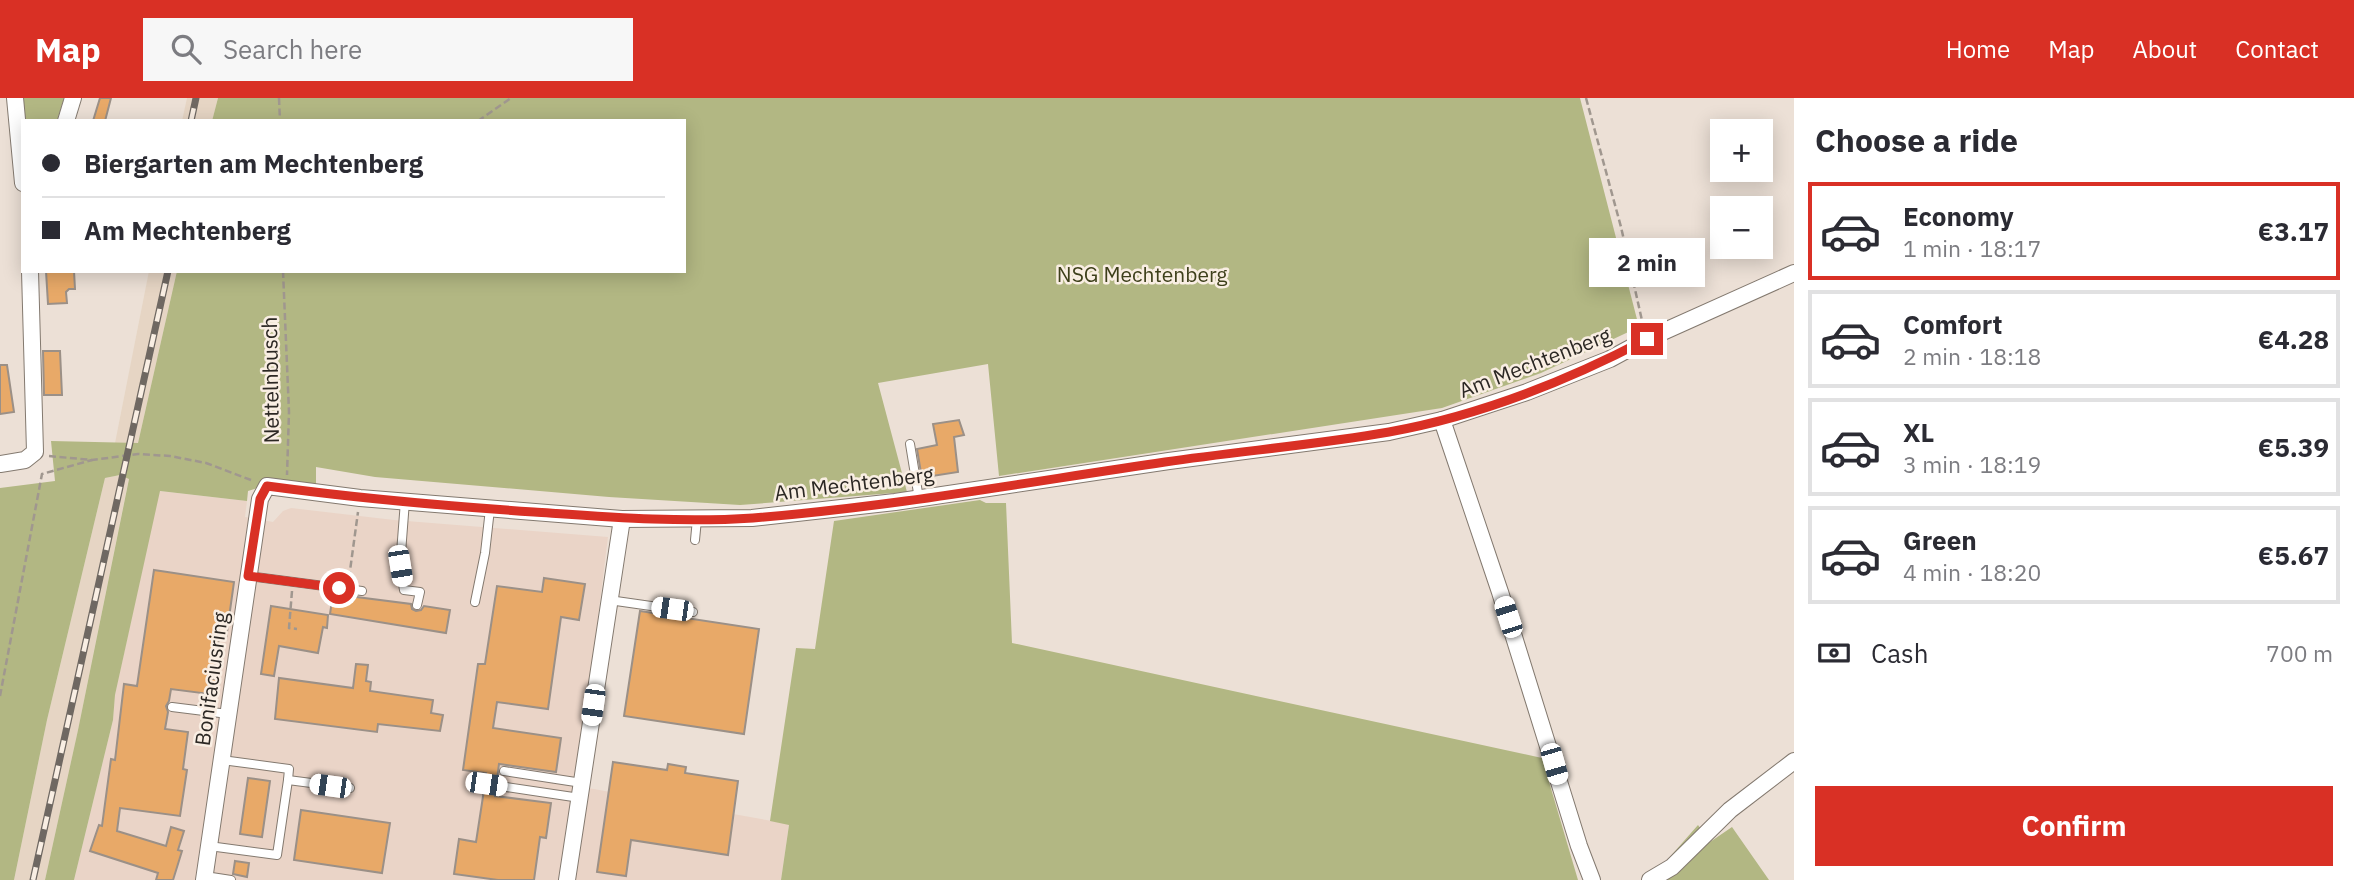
<!DOCTYPE html>
<meta charset="utf-8">
<style>
:root{--surface:#fff;--page:#f7f7f7;--text:#2b2b33;--muted:#7c7c81;--line:#e1e1e2;--accent:#d93025}
body{margin:0;font-family:"IBM Plex Sans",sans-serif;background:var(--page);color:var(--text);height:100vh;display:flex;flex-direction:column;font-size:26px;white-space:nowrap}
*{box-sizing:border-box;margin:0}
p{font-size:23px;color:var(--muted)}
.icon{flex:none;width:38px;height:38px;fill:none;stroke:currentColor;stroke-width:2;stroke-linecap:round;stroke-linejoin:round}
.map{position:relative;flex:1;overflow:hidden}
.drawer{display:flex;flex-direction:column;background:var(--surface);width:560px}
.drawer>*{flex:none}
.top-card{position:absolute;left:21px;top:21px;width:665px;height:154px;border-radius:0px;box-shadow:0 4px 18px #0003;display:grid;align-content:center;height:154px;padding:0 21px;background:var(--surface)}
.fabs{position:absolute;left:1710px;top:21px;display:grid;gap:14px}
.fabs a{display:grid;place-items:center;width:63px;height:63px;border-radius:0px;background:var(--surface);box-shadow:0 4px 18px #0003;font-size:35px}
.end{position:absolute;width:32px;height:32px;margin:-16px;border:9px solid #d93025;background:#fff;box-shadow:0 0 0 4px #fff}
.from{border-radius:50%}
.bubble{position:absolute;height:49px;border-radius:0px;background:var(--surface);box-shadow:0 4px 18px #0003;font-size:23px;font-weight:800;line-height:49px;text-align:center}
.car{position:absolute;width:21px;height:42px;margin:-21px -10px;border-radius:9px;box-shadow:0 0 5px 2px #0007;background:linear-gradient(#fff 24%,#345 0 40%,#fff 0 76%,#345 0 86%,#fff 0)}
.top-card b{display:flex;align-items:center;gap:24px;height:66px;font-size:26px}
.top-card b+b{border-top:2px solid var(--line)}
.top-card i{width:18px;height:18px;background:var(--text)}
ul{padding:0;list-style:none}
li{display:flex;align-items:center;gap:21px;height:98px;margin:0 14px 10px;padding:0 7px;border:4px solid var(--line);border-radius:0px}
li div{flex:1}
li b{display:block;font-size:26px}
li em{font-style:normal;font-weight:800}
li.selected{border-color:var(--accent)}
li>.icon{width:63px;height:63px;stroke-width:1.5}
h2{padding:0 21px;font-size:32px;line-height:84px}
.pay{display:flex;align-items:center;gap:18px;height:77px;padding:0 21px;font-size:26px}
.pay p{margin-inline-start:auto}
.primary-button{display:flex;gap:14px;margin-top:auto;padding:14px 21px}
.primary-button a{flex:1;height:80px;border-radius:0px;background:var(--accent);color:#fff;font-size:28px;font-weight:800;line-height:80px;text-align:center}
header{display:flex;align-items:center;gap:42px;box-sizing:border-box;height:98px;padding:0 35px;background:var(--accent);color:#fff}
header strong{font-size:33px}
nav{display:flex;gap:38px;margin-inline-start:auto;font-size:24px}
.search{width:490px;height:63px;background:var(--page);display:flex;align-items:center;gap:18px;box-sizing:border-box;padding:0 24px;border-radius:0px;color:var(--muted);font-size:26px}
main{display:flex;flex:1;min-height:0}
.map>svg:first-child{display:block}
.industrial{fill:#ead4c7}
.built{fill:#e6d5c4}
.green{fill:#b2b783}
.building{fill:#e8a968;stroke:#9b9087;stroke-width:2}
.lines{fill:none;stroke-linecap:round;stroke-linejoin:round}
.lane-casing{stroke:#83796f;stroke-width:10}
.street-casing{stroke:#83796f;stroke-width:18}
.path{stroke:#a0978f;stroke-width:2.5;stroke-dasharray:7 3.5;stroke-linecap:butt}
.lane{stroke:#fff;stroke-width:8}
.street{stroke:#fff;stroke-width:16}
.rail-casing{stroke:#6f6862;stroke-width:7}
.rail{stroke:#f9eee3;stroke-width:4.5;stroke-dasharray:13;stroke-linecap:butt}
.path-bridge{stroke:#a0978f;stroke-width:2.5;stroke-dasharray:7 3.5;stroke-linecap:butt}
.route{stroke:#d93025;stroke-width:9}
.labels{text-anchor:middle;stroke-width:5;stroke-linejoin:round;paint-order:stroke}
.park-label{font-size:21px;fill:#3d3f1a;stroke:#f9eee3}
.street-label{font-size:21px;fill:#2b2723;stroke:#f9eee3}
</style>
<header>
<strong>Map</strong>
<div class="search"><svg class="icon" aria-label="search" viewBox="0 0 24 24"><circle cx="10" cy="10" r="6"/><path d="M15 15l6 6"/></svg>Search here</div>
<nav><a>Home</a><a>Map</a><a>About</a><a>Contact</a></nav>
</header>
<main>
<div class="map">
<svg width="1794" height="782" viewBox="0 0 1794 782">
<rect width="100%" height="100%" fill="#ece0d6"/>
<polygon class="industrial" points="159,393 247,403 245,419 273,424 283,413 291,410 394,422 608,439 577,688 789,726 781,782 74,782 113,622 115,597"/>
<g class="built">
<polygon points="187,0 218,0 212,23 182,23"/>
<polygon points="149,173 177,173 138,345 115,345"/>
<polygon points="120,377 129,380 78,632 45,782 14,782 47,622 105,380"/>
</g>
<g class="green">
<polygon points="23,0 64,0 57,23 25,23"/>
<polygon points="218,0 1580,0 1639,229 1541,275 1442,310 999,378 988,266 878,285 907,394 740,407 609,399 375,379 316,369 316,394 267,387 248,393 247,403 160,393 115,597 113,622 74,782 45,782 78,632 129,381 120,377 105,380 47,622 14,782 0,782 0,390 55,383 51,343 138,345 177,173 684,173 684,23 212,23"/>
<polygon points="980,402 986,405 1006,405 1012,545 1542,660 1578,782 781,782 789,727 770,723 796,550 815,551 834,423"/>
<polygon points="1698,727 1710,744 1732,729 1769,782 1659,782 1661,769"/>
</g>
<g class="building">
<polygon points="100,0 111,0 105,23 93,23"/>
<polygon points="46,173 74,173 75,191 69,191 66,194 67,205 48,206"/>
<polygon points="43,253 60,253 62,297 44,297"/>
<polygon points="0,267 7,267 14,314 0,316"/>
<polygon points="959,322 964,337 954,339 958,374 926,379 921,375 917,351 937,347 933,326"/>
<polygon points="154,472 234,484 226,541 219,540 213,581 220,582 217,597 171,591 169,603 166,608 168,614 165,631 188,634 183,671 187,672 180,718 120,710 117,733 166,748 171,729 184,733 178,752 182,753 173,782 156,782 158,775 90,753 99,727 102,728 111,661 115,662 124,586 137,588"/>
<polygon points="544,480 585,486 579,522 561,519 548,611 497,604 493,630 561,640 556,674 499,666 497,681 485,680 486,675 463,672 478,566 485,566 497,488 542,494"/>
<polygon points="333,496 411,506 412,511 416,513 421,512 424,508 450,512 446,535 330,516"/>
<polygon points="271,508 328,517 327,530 323,529 318,555 279,548 274,578 261,576"/>
<polygon points="640,513 759,531 744,636 624,618"/>
<polygon points="356,566 368,567 366,583 371,584 370,593 433,602 431,615 443,617 440,633 378,626 377,634 275,621 279,580 353,590"/>
<polygon points="613,664 667,672 668,666 686,669 685,675 738,683 728,757 631,742 626,778 597,774"/>
<polygon points="248,680 270,683 262,739 240,736"/>
<polygon points="484,692 495,694 495,698 551,705 546,740 540,739 534,782 498,782 454,776 459,741 476,744"/>
<polygon points="301,712 390,725 382,775 294,762"/>
<polygon points="235,763 249,765 247,779 233,776"/>
</g>
<g class="lines">
<defs>
<g id="lane">
<polyline points="910,346 919,401"/>
<polyline points="405,403 400,468 404,492 420,494 417,507"/>
<polyline points="695,442 697,421"/>
<polyline points="248,478 362,493"/>
<polyline points="609,502 693,514"/>
<polyline points="475,504 485,455 490,411"/>
<polyline points="172,609 228,616"/>
<polyline points="504,673 582,685"/>
<polyline points="288,682 350,690"/>
<polyline points="486,686 580,700"/>
<polyline points="209,748 277,757 288,682 289,671 222,662"/>
<polyline points="205,778 231,782"/>
</g>
<g id="street">
<polyline points="15,0 23,85"/>
<polyline points="66,23 73,0"/>
<polyline points="1442,322 1500,494 1579,748 1592,782"/>
<polyline points="0,366 25,362 35,354 30,173"/>
<polyline points="204,782 260,401 267,388 360,400 622,421 752,420 895,404 1169,363 1389,334 1442,322 1527,294 1610,261 1647,241 1794,175"/>
<polyline points="567,782 622,421"/>
<polyline points="1650,782 1672,769 1730,712 1794,663"/>
</g>
</defs>
<use href="#lane" class="lane-casing"/>
<use href="#street" class="street-casing"/>
<g class="path">
<polyline points="279,0 280,23"/>
<polyline points="1586,0 1621,129 1643,227"/>
<polyline points="478,23 511,0"/>
<polyline points="283,173 289,314 287,377"/>
<polyline points="49,358 92,362 138,356 170,358 206,365 251,382"/>
<polyline points="349,480 358,414"/>
<polyline points="292,493 289,530 297,531"/>
<polyline points="0,598 42,376 92,362"/>
</g>
<use href="#lane" class="lane"/>
<use href="#street" class="street"/>
<defs>
<g id="rail">
<polyline points="191,23 196,0"/>
<polyline points="33,782 168,173"/>
</g>
</defs>
<use href="#rail" class="rail-casing"/>
<use href="#rail" class="rail"/>
<polyline class="path-bridge" points="347,496 349,484"/>
</g>
<g class="lines">
<path class="route" d="M339 490 248 478 260 401 267 388C356 400 445 408 534 414 607 419 680 425 753 420 891 409 1028 384 1165 364 1240 353 1315 347 1389 334 1478 318 1567 283 1647 241"/>
</g>
<g class="labels">
<g class="park-label">
<text x="1142" y="184">NSG Mechtenberg</text>
</g>
<g class="street-label">
<text transform="translate(1535 265) rotate(-21)" y="7">Am Mechtenberg</text>
<text transform="translate(271 282) rotate(-91)" y="7">Nettelnbusch</text>
<text transform="translate(854 386) rotate(-7)" y="7">Am Mechtenberg</text>
<text transform="translate(212 581) rotate(-82)" y="7">Bonifaciusring</text>
</g>
</g>
</svg>
<div class="fabs">
<a>+</a>
<a>−</a>
</div>
<i class="end from" style="left:339px;top:490px"></i>
<i class="end" style="left:1647px;top:241px"></i>
<div class="bubble" style="left:1589px;top:140px;width:116px">2 min</div>
<i class="car" style="left:400px;top:468px;rotate:171deg"></i>
<i class="car" style="left:672px;top:511px;rotate:278deg"></i>
<i class="car" style="left:1508px;top:519px;rotate:342deg"></i>
<i class="car" style="left:593px;top:607px;rotate:188deg"></i>
<i class="car" style="left:1554px;top:666px;rotate:164deg"></i>
<i class="car" style="left:486px;top:686px;rotate:98deg"></i>
<i class="car" style="left:330px;top:688px;rotate:278deg"></i>
<div class="top-card">
<b><i class="from"></i>Biergarten am Mechtenberg</b>
<b><i></i>Am Mechtenberg</b>
</div>
</div>
<section class="drawer">
<h2>Choose a ride</h2>
<ul>
<li class="selected"><svg class="icon" aria-label="car" viewBox="0 0 24 24"><path d="M5 17H2v-5l4-1 3-4h7l3 4 3 1v5h-3M9 17h6M6 11h13"/><circle cx="7" cy="17" r="2"/><circle cx="17" cy="17" r="2"/></svg><div><b>Economy</b><p>1 min · 18:17</p></div><em>€3.17</em></li>
<li><svg class="icon" aria-label="car" viewBox="0 0 24 24"><path d="M5 17H2v-5l4-1 3-4h7l3 4 3 1v5h-3M9 17h6M6 11h13"/><circle cx="7" cy="17" r="2"/><circle cx="17" cy="17" r="2"/></svg><div><b>Comfort</b><p>2 min · 18:18</p></div><em>€4.28</em></li>
<li><svg class="icon" aria-label="car" viewBox="0 0 24 24"><path d="M5 17H2v-5l4-1 3-4h7l3 4 3 1v5h-3M9 17h6M6 11h13"/><circle cx="7" cy="17" r="2"/><circle cx="17" cy="17" r="2"/></svg><div><b>XL</b><p>3 min · 18:19</p></div><em>€5.39</em></li>
<li><svg class="icon" aria-label="car" viewBox="0 0 24 24"><path d="M5 17H2v-5l4-1 3-4h7l3 4 3 1v5h-3M9 17h6M6 11h13"/><circle cx="7" cy="17" r="2"/><circle cx="17" cy="17" r="2"/></svg><div><b>Green</b><p>4 min · 18:20</p></div><em>€5.67</em></li>
</ul>
<div class="pay"><svg class="icon" aria-label="cash" viewBox="0 0 24 24"><path d="M3 7h18v10H3z"/><circle cx="12" cy="12" r="2"/></svg>Cash<p>700 m</p></div>
<div class="primary-button"><a>Confirm</a></div>
</section>
</main>
